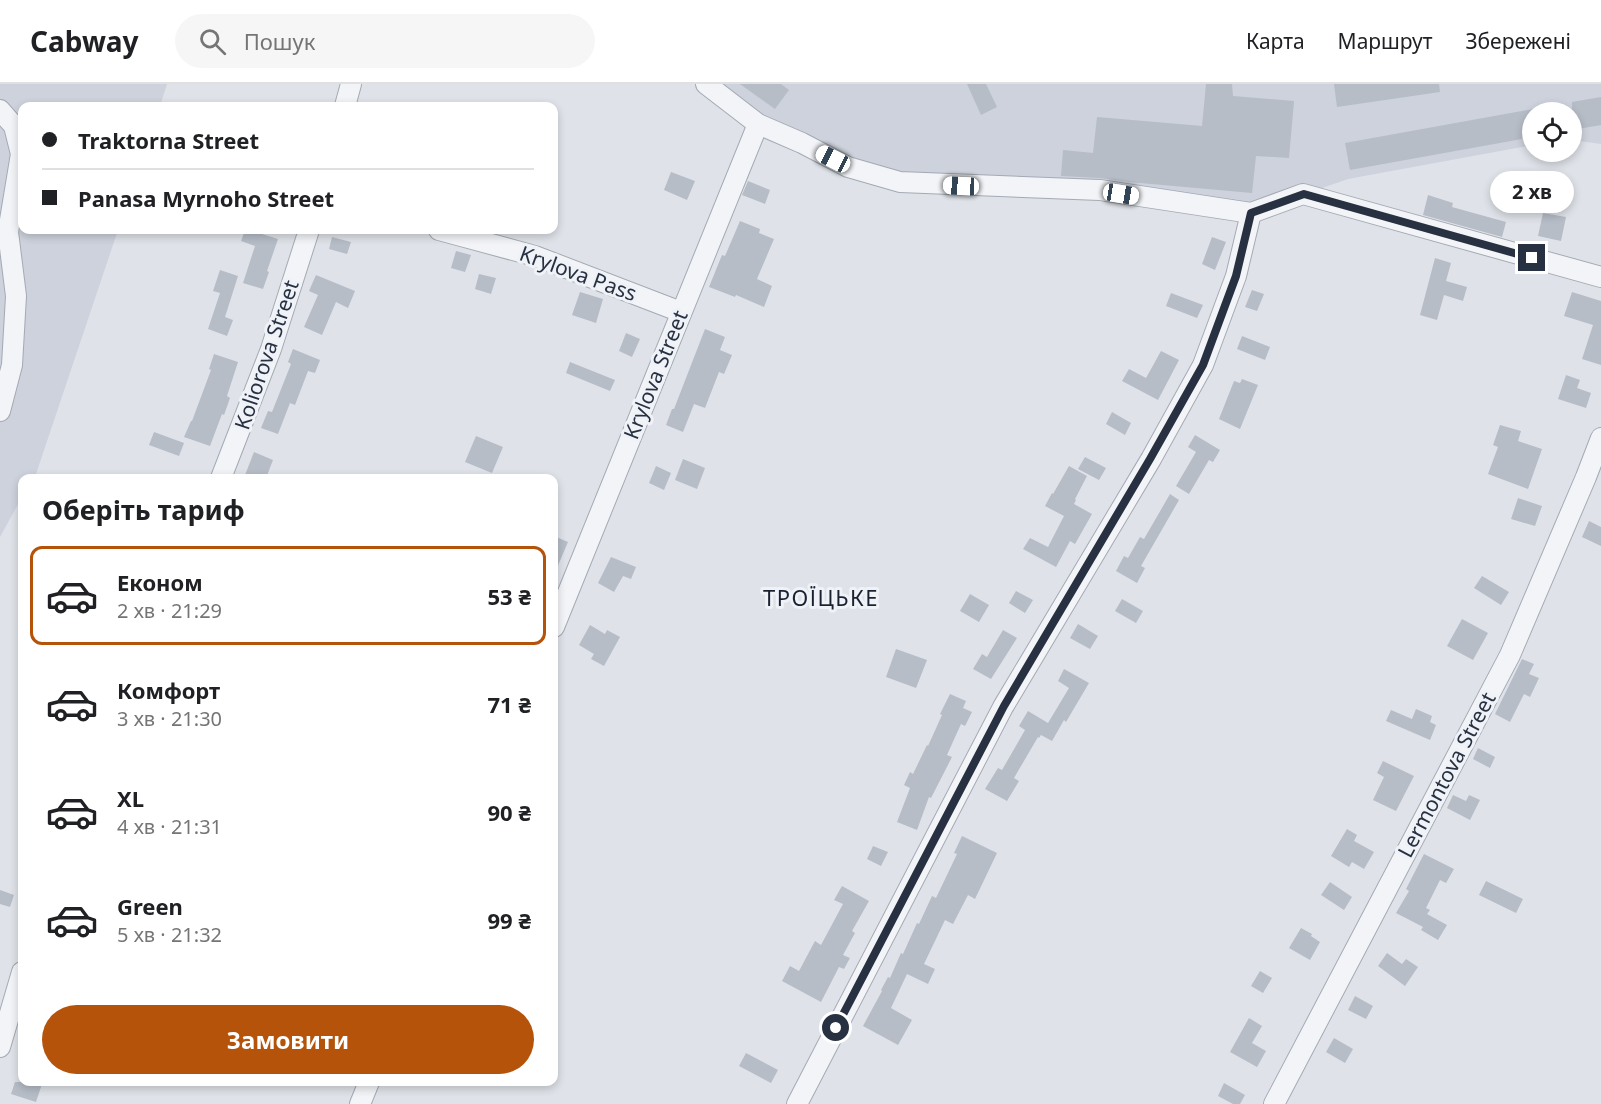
<!DOCTYPE html>
<html lang="uk">
<meta charset="utf-8">
<style>
:root{--surface:#fff;--page:#f6f6f6;--text:#202124;--muted:#757577;--line:#e0e0e0;--accent:#b45309}
body{margin:0;font-family:"Noto Sans",sans-serif;background:var(--page);color:var(--text);height:100vh;display:flex;flex-direction:column;font-size:22px;white-space:nowrap}
*{box-sizing:border-box;margin:0}
p{font-size:20px;color:var(--muted)}
.icon{flex:none;width:33px;height:33px;fill:none;stroke:currentColor;stroke-width:2;stroke-linecap:round;stroke-linejoin:round}
.map{position:relative;flex:1;overflow:hidden}
.details{position:absolute;left:18px;top:390px;width:540px;height:612px;display:flex;flex-direction:column;background:var(--surface);border-radius:12px;box-shadow:0 3px 9px #0003}
.details>*{flex:none}
.top-card{position:absolute;left:18px;top:18px;width:540px;height:132px;border-radius:12px;box-shadow:0 3px 9px #0003;display:grid;align-content:center;height:132px;padding:0 24px;background:var(--surface)}
.controls{position:absolute;left:1522px;top:18px;display:grid;gap:12px}
.controls a{display:grid;place-items:center;width:60px;height:60px;border-radius:50%;background:var(--surface);box-shadow:0 3px 9px #0003;font-size:30px}
.end{position:absolute;width:27px;height:27px;margin:-14px;border:8px solid #273142;background:#fff;box-shadow:0 0 0 3px #fff}
.from{border-radius:50%}
.bubble{position:absolute;height:42px;border-radius:21px;background:var(--surface);box-shadow:0 3px 9px #0003;font-size:20px;font-weight:700;line-height:42px;text-align:center}
.car{position:absolute;width:18px;height:36px;margin:-18px -9px;border-radius:8px;box-shadow:0 0 4px 2px #0007;background:linear-gradient(#fff 24%,#345 0 40%,#fff 0 76%,#345 0 86%,#fff 0)}
.top-card b{display:flex;align-items:center;gap:21px;height:57px;font-size:22px}
.top-card b+b{border-top:2px solid var(--line)}
.top-card i{width:15px;height:15px;background:var(--text)}
ul{padding:0;list-style:none}
li{display:flex;align-items:center;gap:18px;height:99px;margin:0 12px 9px;padding:0 12px;border:3px solid transparent;border-radius:12px}
li div{flex:1}
li b{display:block;font-size:22px}
li em{font-style:normal;font-weight:700}
li.selected{border-color:var(--accent)}
li>.icon{width:54px;height:54px;stroke-width:1.5}
h2{padding:0 24px;font-size:27px;line-height:72px}
.button{display:flex;gap:12px;margin-top:auto;padding:12px 24px}
.button a{flex:1;height:69px;border-radius:36px;background:var(--accent);color:#fff;font-size:24px;font-weight:700;line-height:69px;text-align:center}
header{display:flex;align-items:center;gap:36px;box-sizing:border-box;height:84px;padding:0 30px;background:var(--surface);border-bottom:2px solid var(--line)}
header strong{font-size:28px}
nav{display:flex;gap:33px;margin-inline-start:auto;font-size:21px}
.search{width:420px;height:54px;background:var(--page);display:flex;align-items:center;gap:15px;box-sizing:border-box;padding:0 21px;border-radius:33px;color:var(--muted);font-size:22px}
.map>svg:first-child{display:block}
.built{fill:#cdd2dc}
.building{fill:#b6bdc7}
.lines{fill:none;stroke-linecap:round;stroke-linejoin:round}
.minor-casing{stroke:#a4aab4;stroke-width:22}
.minor{stroke:#f2f4f7;stroke-width:20}
.route{stroke:#273142;stroke-width:8}
.labels{text-anchor:middle;stroke-width:6;stroke-linejoin:round;paint-order:stroke}
.street-label{font-size:21px;fill:#273142;stroke:#eff2f7}
.neighbourhood-label{font-size:22px;letter-spacing:1.5px;fill:#1a2232;stroke:#eff2f7}
</style>
<header>
<strong>Cabway</strong>
<div class="search"><svg class="icon" aria-label="search" viewBox="0 0 24 24"><circle cx="10" cy="10" r="6"/><path d="M15 15l6 6"/></svg>Пошук</div>
<nav><a>Карта</a><a>Маршрут</a><a>Збережені</a></nav>
</header>
<div class="map">
<svg width="1601" height="1020" viewBox="0 0 1601 1020">
<rect width="100%" height="100%" fill="#dfe3e9"/>
<g class="built">
<polygon points="0,0 167,0 160,22 22,22 22,146 118,146 36,390 33,394 22,394 22,413 0,453"/>
<polygon points="706,0 1601,0 1601,60 1572,56 1572,28 1533,28 1533,61 1348,95 1251,129 961,102 848,83"/>
</g>
<g class="building">
<polygon points="740,0 781,0 789,6 775,25"/>
<polygon points="967,0 986,0 997,23 981,31"/>
<polygon points="1206,0 1232,0 1233,12 1294,17 1289,74 1256,72 1252,109 1129,98 1100,94 1061,92 1063,66 1093,69 1097,33 1202,42"/>
<polygon points="1334,0 1439,0 1440,8 1337,23"/>
<polygon points="1601,13 1601,41 1572,46 1572,18"/>
<polygon points="1533,25 1533,53 1350,86 1345,59"/>
<polygon points="671,88 695,97 687,116 664,106"/>
<polygon points="748,97 770,106 765,120 742,111"/>
<polygon points="1428,111 1453,119 1452,123 1506,138 1502,153 1423,131"/>
<polygon points="1543,129 1566,133 1561,157 1538,152"/>
<polygon points="740,137 760,145 759,149 774,155 757,195 772,202 764,223 736,211 735,213 709,203 722,171 725,172"/>
<polygon points="245,146 249,146 278,155 267,187 269,188 263,205 243,199 255,162 241,157"/>
<polygon points="332,153 351,158 347,170 329,165"/>
<polygon points="1212,153 1226,158 1215,186 1202,180"/>
<polygon points="456,167 471,171 465,188 451,184"/>
<polygon points="1435,174 1451,179 1446,197 1467,203 1463,217 1444,211 1437,236 1420,231"/>
<polygon points="220,186 238,192 225,233 233,236 227,252 208,245 220,209 213,207"/>
<polygon points="479,190 496,194 491,210 475,205"/>
<polygon points="316,191 355,207 348,224 336,218 322,251 304,243 318,211 309,207"/>
<polygon points="1252,206 1264,210 1257,227 1245,223"/>
<polygon points="580,208 603,215 596,239 572,231"/>
<polygon points="1572,208 1601,217 1601,281 1582,275 1593,241 1564,232"/>
<polygon points="1171,209 1203,221 1197,234 1166,222"/>
<polygon points="705,245 725,253 720,266 732,271 724,290 719,288 705,324 694,320 683,348 666,341 672,325 674,325"/>
<polygon points="626,249 640,255 632,273 619,267"/>
<polygon points="1242,252 1270,263 1265,276 1237,265"/>
<polygon points="293,265 320,276 315,289 308,287 295,321 290,319 278,350 261,344 268,327 272,328 291,280 288,278"/>
<polygon points="1161,267 1179,276 1158,316 1122,297 1129,285 1146,294"/>
<polygon points="214,270 238,278 227,312 230,314 224,331 222,330 210,362 184,353 191,337 192,337 211,286 209,285"/>
<polygon points="570,278 615,296 610,307 566,289"/>
<polygon points="1566,291 1580,296 1577,304 1591,309 1586,324 1558,315"/>
<polygon points="1242,295 1258,301 1240,345 1219,335 1234,297 1240,299"/>
<polygon points="1112,328 1131,339 1125,351 1106,340"/>
<polygon points="1500,341 1521,347 1518,357 1542,365 1528,405 1488,390 1498,363 1493,361"/>
<polygon points="154,348 184,359 179,372 149,361"/>
<polygon points="1195,351 1220,366 1213,378 1209,376 1189,410 1176,402 1196,368 1188,363"/>
<polygon points="476,352 503,363 492,389 465,378"/>
<polygon points="254,368 273,376 266,394 253,394 245,391"/>
<polygon points="1085,373 1106,384 1099,396 1078,385"/>
<polygon points="683,375 705,384 697,405 675,396"/>
<polygon points="656,382 671,389 664,406 649,399"/>
<polygon points="1069,382 1087,392 1075,415 1076,416 1074,420 1092,430 1075,460 1070,457 1056,483 1023,465 1030,454 1048,463 1064,432 1045,422 1052,409 1053,410"/>
<polygon points="1170,410 1179,416 1141,482 1145,484 1137,499 1116,487 1124,472 1128,474 1140,453 1144,455"/>
<polygon points="1518,414 1542,422 1535,442 1511,435"/>
<polygon points="1589,437 1601,443 1601,462 1582,453"/>
<polygon points="554,452 568,458 554,491"/>
<polygon points="611,473 636,483 631,495 623,492 614,508 598,499"/>
<polygon points="1482,492 1509,508 1501,521 1474,504"/>
<polygon points="1016,507 1033,516 1025,529 1009,519"/>
<polygon points="970,510 989,521 979,538 960,527"/>
<polygon points="1122,515 1143,527 1136,539 1115,527"/>
<polygon points="1462,535 1488,549 1473,576 1447,562"/>
<polygon points="1078,540 1098,552 1090,565 1070,554"/>
<polygon points="590,541 605,550 607,546 620,553 604,582 591,575 594,570 579,561"/>
<polygon points="1003,546 1017,554 991,595 973,585 982,570 987,573"/>
<polygon points="896,565 927,576 916,604 886,593"/>
<polygon points="1522,575 1534,580 1529,590 1539,594 1530,613 1524,610 1510,638 1495,630"/>
<polygon points="1064,585 1089,599 1066,638 1064,636 1052,657 1041,651 1039,654 1038,653 1014,694 1019,697 1007,717 985,705 998,684 1002,686 1025,646 1019,642 1028,627 1048,639 1069,604 1058,597"/>
<polygon points="950,610 966,617 963,624 972,628 965,642 961,640 947,671 952,673 931,714 929,713 917,746 897,738 910,704 904,701 910,688 913,690 927,661 928,662 942,631 940,630"/>
<polygon points="1416,625 1432,632 1430,638 1436,641 1430,656 1386,637 1391,626 1412,635"/>
<polygon points="1478,664 1495,673 1490,684 1473,675"/>
<polygon points="1383,677 1414,692 1396,727 1373,716 1384,693 1377,689"/>
<polygon points="1453,711 1466,717 1469,711 1480,716 1470,736 1447,724"/>
<polygon points="1347,745 1357,751 1354,757 1374,768 1364,785 1352,778 1349,783 1331,772"/>
<polygon points="962,752 997,769 975,815 968,811 953,840 945,836 924,880 935,885 928,900 907,890 891,924 912,936 898,961 863,942 882,907 881,906 888,893 890,894 901,869 903,870 917,839 919,840 932,812 936,814 957,770 954,769"/>
<polygon points="873,762 888,768 881,782 867,775"/>
<polygon points="1424,770 1454,785 1446,799 1440,796 1426,824 1430,826 1427,830 1447,841 1438,856 1421,846 1423,843 1396,829 1409,807 1406,805"/>
<polygon points="1486,797 1523,815 1516,829 1479,811"/>
<polygon points="1330,798 1352,813 1344,826 1321,811"/>
<polygon points="842,802 869,817 852,847 855,849 843,871 850,874 844,885 839,883 821,918 782,897 790,882 799,887 815,857 821,861 843,820 834,816"/>
<polygon points="0,806 14,811 10,823 0,820"/>
<polygon points="1301,844 1312,850 1311,852 1320,858 1310,876 1289,864"/>
<polygon points="1387,869 1402,880 1406,875 1418,883 1405,902 1378,882"/>
<polygon points="1260,887 1272,894 1263,909 1251,902"/>
<polygon points="1355,912 1373,922 1366,935 1348,926"/>
<polygon points="1249,934 1262,942 1252,959 1266,967 1257,983 1230,968"/>
<polygon points="1334,954 1353,965 1345,979 1326,968"/>
<polygon points="746,969 778,986 771,999 739,982"/>
<polygon points="15,998 34,998 42,1000 36,1018 11,1010"/>
<polygon points="1224,999 1245,1011 1240,1020 1233,1020 1218,1012"/>
</g>
<g class="lines">
<defs>
<g id="minor">
<polyline points="706,0 758,40 802,59 848,83 900,98 1100,106 1251,129 1303,110 1601,193"/>
<polyline points="345,22 351,0"/>
<polyline points="0,26 14,42 21,70 8,148 16,212 12,281 0,327"/>
<polyline points="439,146 535,172 681,228"/>
<polyline points="221,394 271,265 309,146"/>
<polyline points="554,543 758,40"/>
<polyline points="0,963 22,888"/>
<polyline points="360,1020 369,998"/>
<polyline points="797,1020 1003,623 1151,375 1203,281 1236,192 1251,129"/>
<polyline points="1274,1020 1510,571 1586,393 1601,354"/>
</g>
</defs>
<use href="#minor" class="minor-casing"/>
<use href="#minor" class="minor"/>
</g>
<g class="lines">
<polyline class="route" points="836,944 1004,622 1150,375 1203,281 1236,192 1251,129 1304,110 1532,174"/>
</g>
<g class="labels">
<g class="street-label">
<text transform="translate(578 190) rotate(20)" y="7">Krylova Pass</text>
<text transform="translate(267 271) rotate(-71)" y="7">Koliorova Street</text>
<text transform="translate(656 291) rotate(-68)" y="7">Krylova Street</text>
<text transform="translate(1447 691) rotate(-62)" y="7">Lermontova Street</text>
</g>
<g class="neighbourhood-label">
<text x="821" y="522">ТРОЇЦЬКЕ</text>
</g>
</g>
</svg>
<div class="controls">
<a><svg class="icon" aria-label="locate" viewBox="0 0 24 24"><circle cx="12" cy="12" r="6"/><path d="M12 2v4M12 18v4M2 12h4M18 12h4"/></svg></a>
</div>
<i class="end from" style="left:836px;top:944px"></i>
<i class="end" style="left:1532px;top:174px"></i>
<div class="bubble" style="left:1490px;top:87px;width:84px">2 хв</div>
<i class="car" style="left:833px;top:75px;rotate:297deg"></i>
<i class="car" style="left:961px;top:102px;rotate:273deg"></i>
<i class="car" style="left:1121px;top:110px;rotate:99deg"></i>
<div class="top-card">
<b><i class="from"></i>Traktorna Street</b>
<b><i></i>Panasa Myrnoho Street</b>
</div>
<section class="details">
<h2>Оберіть тариф</h2>
<ul>
<li class="selected"><svg class="icon" aria-label="car" viewBox="0 0 24 24"><path d="M5 17H2v-5l4-1 3-4h7l3 4 3 1v5h-3M9 17h6M6 11h13"/><circle cx="7" cy="17" r="2"/><circle cx="17" cy="17" r="2"/></svg><div><b>Економ</b><p>2 хв · 21:29</p></div><em>53 ₴</em></li>
<li><svg class="icon" aria-label="car" viewBox="0 0 24 24"><path d="M5 17H2v-5l4-1 3-4h7l3 4 3 1v5h-3M9 17h6M6 11h13"/><circle cx="7" cy="17" r="2"/><circle cx="17" cy="17" r="2"/></svg><div><b>Комфорт</b><p>3 хв · 21:30</p></div><em>71 ₴</em></li>
<li><svg class="icon" aria-label="car" viewBox="0 0 24 24"><path d="M5 17H2v-5l4-1 3-4h7l3 4 3 1v5h-3M9 17h6M6 11h13"/><circle cx="7" cy="17" r="2"/><circle cx="17" cy="17" r="2"/></svg><div><b>XL</b><p>4 хв · 21:31</p></div><em>90 ₴</em></li>
<li><svg class="icon" aria-label="car" viewBox="0 0 24 24"><path d="M5 17H2v-5l4-1 3-4h7l3 4 3 1v5h-3M9 17h6M6 11h13"/><circle cx="7" cy="17" r="2"/><circle cx="17" cy="17" r="2"/></svg><div><b>Green</b><p>5 хв · 21:32</p></div><em>99 ₴</em></li>
</ul>
<div class="button"><a>Замовити</a></div>
</section>
</div>
